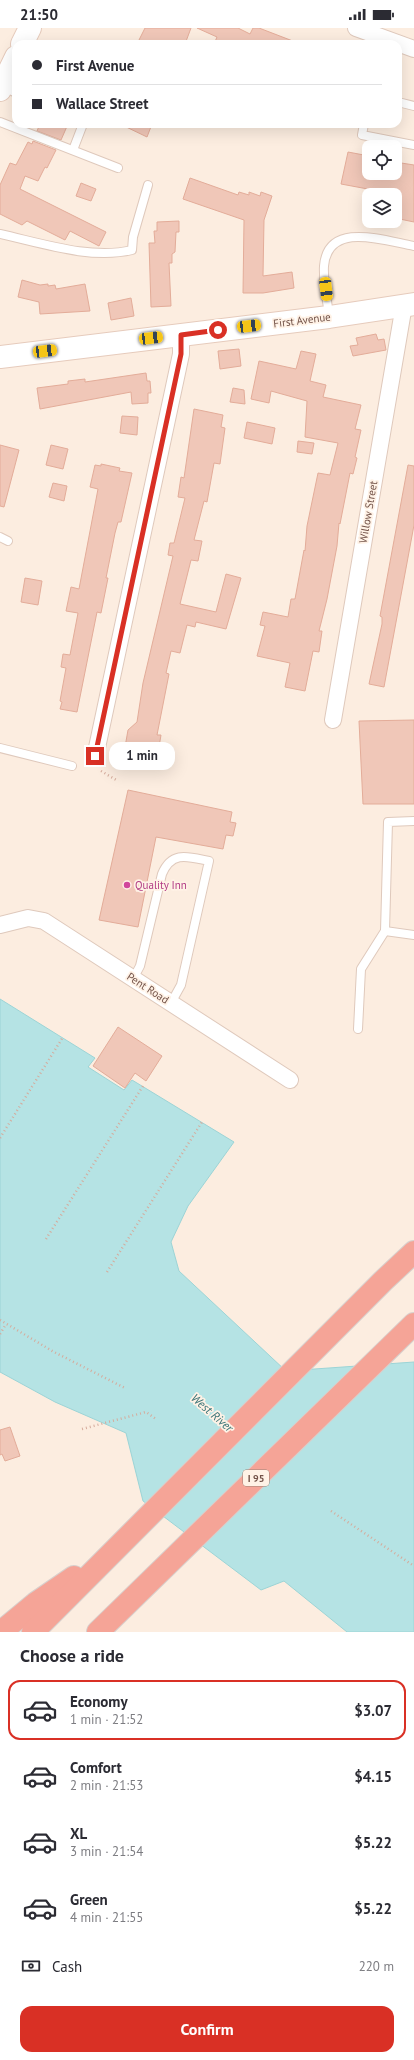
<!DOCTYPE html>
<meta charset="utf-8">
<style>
:root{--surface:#fff;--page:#f2f2f3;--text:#2b2b33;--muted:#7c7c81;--line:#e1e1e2;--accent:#d93025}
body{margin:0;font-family:"PT Sans",sans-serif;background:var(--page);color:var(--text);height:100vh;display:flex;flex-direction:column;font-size:15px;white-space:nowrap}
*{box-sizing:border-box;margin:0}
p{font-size:13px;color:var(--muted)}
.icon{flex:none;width:22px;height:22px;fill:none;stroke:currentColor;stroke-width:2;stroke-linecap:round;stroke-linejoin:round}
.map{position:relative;height:1604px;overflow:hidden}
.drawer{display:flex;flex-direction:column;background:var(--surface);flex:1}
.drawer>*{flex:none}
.banner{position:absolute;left:12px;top:12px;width:390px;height:88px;border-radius:12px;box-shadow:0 4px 16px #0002;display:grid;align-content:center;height:88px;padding:0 20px;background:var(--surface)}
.fabs{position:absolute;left:362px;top:112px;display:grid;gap:8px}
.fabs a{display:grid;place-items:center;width:40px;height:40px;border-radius:8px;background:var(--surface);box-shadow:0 4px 16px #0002;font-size:20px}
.end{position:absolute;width:18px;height:18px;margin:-9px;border:5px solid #d93025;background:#fff;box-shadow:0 0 0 2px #fff}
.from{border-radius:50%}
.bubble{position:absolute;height:28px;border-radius:12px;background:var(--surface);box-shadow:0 4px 16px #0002;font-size:13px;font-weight:800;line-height:28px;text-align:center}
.car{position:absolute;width:12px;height:24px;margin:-12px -6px;border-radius:5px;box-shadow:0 0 3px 1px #0007;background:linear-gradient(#f5c518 24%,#345 0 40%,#f5c518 0 76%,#345 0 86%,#f5c518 0)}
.banner b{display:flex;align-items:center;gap:14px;height:38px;font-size:15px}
.banner b+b{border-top:1px solid var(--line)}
.banner i{width:10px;height:10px;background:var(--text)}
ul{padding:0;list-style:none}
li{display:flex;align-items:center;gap:12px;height:60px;margin:0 8px 6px;padding:0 12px;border:2px solid transparent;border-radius:12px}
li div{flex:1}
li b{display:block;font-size:15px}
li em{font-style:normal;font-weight:800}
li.selected{border-color:var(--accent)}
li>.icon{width:36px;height:36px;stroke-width:1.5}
h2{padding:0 20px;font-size:18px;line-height:48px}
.pay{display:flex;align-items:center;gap:10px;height:44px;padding:0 20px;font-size:15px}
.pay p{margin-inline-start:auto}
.action{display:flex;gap:8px;margin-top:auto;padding:8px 20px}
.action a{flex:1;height:46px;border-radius:12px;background:var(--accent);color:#fff;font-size:16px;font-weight:800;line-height:46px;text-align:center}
.status{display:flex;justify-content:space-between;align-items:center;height:28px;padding:0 20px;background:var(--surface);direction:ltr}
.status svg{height:11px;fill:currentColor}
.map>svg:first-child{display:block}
.water{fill:#b5e3e4;stroke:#9cd4d6}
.building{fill:#f0c7b8;stroke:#e3ac99}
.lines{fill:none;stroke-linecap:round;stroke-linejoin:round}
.lane-casing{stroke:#dfc9bc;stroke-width:10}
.street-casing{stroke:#dfc9bc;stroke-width:18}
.secondary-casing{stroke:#e6cbbc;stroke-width:24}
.highway-casing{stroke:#d8cfcc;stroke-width:24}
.path{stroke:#d5ab9c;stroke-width:2.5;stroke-dasharray:1 3;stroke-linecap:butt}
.lane{stroke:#fff;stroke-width:8}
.street{stroke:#fff;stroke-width:16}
.secondary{stroke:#fff;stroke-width:22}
.highway{stroke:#f5a497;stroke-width:22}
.route{stroke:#d93025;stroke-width:5}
.hotel-dot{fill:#d1479c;stroke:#fff2e6;stroke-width:1.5}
.labels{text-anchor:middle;stroke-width:3.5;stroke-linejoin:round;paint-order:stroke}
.shield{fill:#fff2e6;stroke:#9c8277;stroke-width:1}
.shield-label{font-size:10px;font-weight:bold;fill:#725248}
.street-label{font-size:11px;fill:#725248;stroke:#fff2e6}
.hotel-label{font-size:11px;fill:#b23c85;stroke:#fff2e6;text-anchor:start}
.water-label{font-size:12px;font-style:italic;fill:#3c7578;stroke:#fff2e6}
</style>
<div class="status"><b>21:50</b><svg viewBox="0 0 49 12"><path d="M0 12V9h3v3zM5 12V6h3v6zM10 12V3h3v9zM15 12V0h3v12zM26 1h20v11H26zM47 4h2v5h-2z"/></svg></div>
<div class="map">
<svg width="414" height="1604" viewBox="0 0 414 1604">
<rect width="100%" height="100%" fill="#fcede0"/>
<polygon class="water" points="0,971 95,1030 88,1039 124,1062 132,1052 234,1114 188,1178 171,1214 179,1243 286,1343 414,1334 414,1604 347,1604 284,1553 261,1562 143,1473 126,1405 55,1374 0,1344"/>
<g class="building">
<polygon points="145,0 191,0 185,16 137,16"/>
<polygon points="197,0 238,0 250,6 253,0 259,0 298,15 214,16 217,9"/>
<polygon points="40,96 68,96 61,112 37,103"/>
<polygon points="120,96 152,96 147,109"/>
<polygon points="33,113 56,122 47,140 45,139 38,153 25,148 20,161 106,204 99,218 70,203 65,212 27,193 22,197 0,186 0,157 10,135 16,137 28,114 32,116"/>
<polygon points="348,124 369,128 369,145 395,145 395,134 414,137 414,194 395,190 400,167 341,156"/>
<polygon points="190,150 238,167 239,164 249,167 249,164 260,168 261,164 272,168 264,192 263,248 292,244 294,260 263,265 243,265 244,192 183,171"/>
<polygon points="81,155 96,161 91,173 76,168"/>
<polygon points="179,193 179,204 176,204 175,224 172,226 172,235 169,235 171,278 151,279 149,215 155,215 154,203 157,203 157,194"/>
<polygon points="22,252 40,257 48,256 48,258 55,257 56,261 85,256 90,283 40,286 39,274 18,269"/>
<polygon points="131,270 134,288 111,292 108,275"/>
<polygon points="376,306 378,312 384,311 386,322 353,328 350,318 358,317 356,310"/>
<polygon points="239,321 241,338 220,341 218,323"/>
<polygon points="301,323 316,326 310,353 326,357 323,369 361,377 355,401 361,402 355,429 357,430 353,446 350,445 340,496 339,495 337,518 327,571 319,603 322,603 319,624 313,623 305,663 285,659 290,635 257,628 265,598 260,597 263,584 288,589 291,571 295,571 304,522 305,523 307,498 318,445 330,447 338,415 305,409 307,373 271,363 269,375 251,371 259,333 296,341"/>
<polygon points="146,345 147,353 150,353 151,365 148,365 148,375 132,376 131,364 40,381 37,360 68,356 68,353 85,351 85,354"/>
<polygon points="233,360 244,362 245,376 230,374"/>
<polygon points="194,381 223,387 221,399 225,400 220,436 214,435 207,474 204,473 194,512 202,513 198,533 191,532 180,576 216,584 226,546 241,550 226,601 196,594 195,599 187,597 180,625 171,623 166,645 169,646 157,707 161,707 158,725 125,719 128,702 137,694 143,655 173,528 168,527 170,515 174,515 185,470 178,469 181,449 184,450"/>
<polygon points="122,388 138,389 137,407 120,405"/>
<polygon points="247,394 275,400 272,416 244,410"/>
<polygon points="298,413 314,415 312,426 297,424"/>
<polygon points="0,417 19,422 4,479 0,478"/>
<polygon points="51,417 68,421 63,441 46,437"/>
<polygon points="101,436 120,440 119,443 132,445 121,494 118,494 115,505 106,550 108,550 101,585 97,584 77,684 60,681 62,674 60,673 66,640 61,639 63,626 70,627 78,585 66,583 71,559 79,561 98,461 90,459 95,437 101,438"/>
<polygon points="408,437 414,438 414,497 384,659 369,656 382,596 382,589 380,588"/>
<polygon points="53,455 67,458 64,473 49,469"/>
<polygon points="25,550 42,553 38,577 21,574"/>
<polygon points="414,692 414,776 363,776 359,693"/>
<polygon points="128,762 232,784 230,794 236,795 233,808 226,807 223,821 156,809 138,899 99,892"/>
<polygon points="118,999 162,1028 146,1053 135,1045 125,1060 93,1038"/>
<polygon points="10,1399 20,1428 5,1433 2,1426 0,1427 0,1402"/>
</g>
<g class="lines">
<defs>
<g id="lane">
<polyline points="2,58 16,65"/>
<polyline points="398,74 414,78"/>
<polyline points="0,94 118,140"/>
<polyline points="364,96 362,107 414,117"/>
<polyline points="73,122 83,96"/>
<path d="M0 206C41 215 91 232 132 222L133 209 148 157"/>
<path d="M329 287C327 271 323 254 324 238 328 192 385 213 414 218"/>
<polyline points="0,509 8,513"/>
<polyline points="0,720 72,738"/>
<polyline points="385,903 414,907"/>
<path d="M133 951 140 938 162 846C172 822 189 829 209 833L181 957 171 975"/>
<polyline points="358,1001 361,941 385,903 388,794 414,793"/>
</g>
<g id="street">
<polyline points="356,0 414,21"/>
<polyline points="333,692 404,277"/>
<polyline points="95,729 181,326 181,307"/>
<polyline points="0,897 28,890 44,893 290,1052"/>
</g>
<g id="secondary">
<polyline points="22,16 30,0"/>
<polyline points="0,62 16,29"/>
<polyline points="0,329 329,289 414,276"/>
</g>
<g id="highway">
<polyline points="1,1604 36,1575 74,1549"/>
<polyline points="33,1604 383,1253 414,1224"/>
<polyline points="98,1604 414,1296"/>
</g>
</defs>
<use href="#lane" class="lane-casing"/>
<use href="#street" class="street-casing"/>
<use href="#secondary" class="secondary-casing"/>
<use href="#highway" class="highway-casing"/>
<g class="path">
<polyline points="101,743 118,753"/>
<polyline points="0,1110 63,1009"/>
<polyline points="46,1211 143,1058"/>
<polyline points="107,1244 202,1094"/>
<polyline points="0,1292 54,1324 125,1360"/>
<polyline points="0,1306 6,1296"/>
<polyline points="82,1401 146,1384 156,1391"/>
<polyline points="331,1483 414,1538"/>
</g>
<use href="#lane" class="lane"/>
<use href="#street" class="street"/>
<use href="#secondary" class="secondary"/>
<use href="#highway" class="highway"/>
</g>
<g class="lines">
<polyline class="route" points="95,728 181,326 181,307 218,302"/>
</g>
<circle class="hotel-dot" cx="127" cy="857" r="4"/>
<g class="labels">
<rect class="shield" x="243" y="1442" width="26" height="16" rx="3"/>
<g class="shield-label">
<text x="256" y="1454">I 95</text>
</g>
<g class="street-label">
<text transform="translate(302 292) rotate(-7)" y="4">First Avenue</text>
<text transform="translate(368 484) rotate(-80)" y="4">Willow Street</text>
<text transform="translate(148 960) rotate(33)" y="4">Pent Road</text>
</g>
<g class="hotel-label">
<text x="135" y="861">Quality Inn</text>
</g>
<g class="water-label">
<text transform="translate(212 1385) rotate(41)" y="4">West River</text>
</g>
</g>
</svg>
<div class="fabs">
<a><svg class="icon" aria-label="locate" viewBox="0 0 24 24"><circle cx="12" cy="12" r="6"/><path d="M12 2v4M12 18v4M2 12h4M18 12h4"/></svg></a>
<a><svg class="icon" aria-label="layers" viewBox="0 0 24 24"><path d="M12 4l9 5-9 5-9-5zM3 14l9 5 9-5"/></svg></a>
</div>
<i class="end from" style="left:218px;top:302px"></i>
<i class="end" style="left:95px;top:728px"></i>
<div class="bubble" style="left:109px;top:714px;width:66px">1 min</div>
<i class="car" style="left:326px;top:261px;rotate:173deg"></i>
<i class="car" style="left:249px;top:298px;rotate:83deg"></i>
<i class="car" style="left:151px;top:310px;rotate:83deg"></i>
<i class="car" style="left:45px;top:323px;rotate:83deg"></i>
<div class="banner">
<b><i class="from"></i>First Avenue</b>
<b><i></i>Wallace Street</b>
</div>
</div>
<section class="drawer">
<h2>Choose a ride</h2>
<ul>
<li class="selected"><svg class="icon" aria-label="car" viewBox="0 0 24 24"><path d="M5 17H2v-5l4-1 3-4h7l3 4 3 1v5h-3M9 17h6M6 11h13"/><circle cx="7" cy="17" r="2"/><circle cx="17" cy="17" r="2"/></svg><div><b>Economy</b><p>1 min · 21:52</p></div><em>$3.07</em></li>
<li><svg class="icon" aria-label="car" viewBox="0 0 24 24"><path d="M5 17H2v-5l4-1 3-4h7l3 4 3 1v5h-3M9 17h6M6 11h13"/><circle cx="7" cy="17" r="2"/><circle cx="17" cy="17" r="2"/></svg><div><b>Comfort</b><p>2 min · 21:53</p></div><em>$4.15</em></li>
<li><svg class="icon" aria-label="car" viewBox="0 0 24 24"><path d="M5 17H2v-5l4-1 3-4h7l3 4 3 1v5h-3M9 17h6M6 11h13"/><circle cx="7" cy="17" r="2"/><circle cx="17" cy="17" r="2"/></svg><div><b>XL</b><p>3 min · 21:54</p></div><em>$5.22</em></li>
<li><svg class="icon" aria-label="car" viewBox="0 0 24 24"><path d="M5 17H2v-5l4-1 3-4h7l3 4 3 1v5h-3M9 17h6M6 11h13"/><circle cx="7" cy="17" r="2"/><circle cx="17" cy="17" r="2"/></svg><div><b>Green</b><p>4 min · 21:55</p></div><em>$5.22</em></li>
</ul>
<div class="pay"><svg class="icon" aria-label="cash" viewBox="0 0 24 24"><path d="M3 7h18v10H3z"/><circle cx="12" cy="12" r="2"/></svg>Cash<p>220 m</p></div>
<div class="action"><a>Confirm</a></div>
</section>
